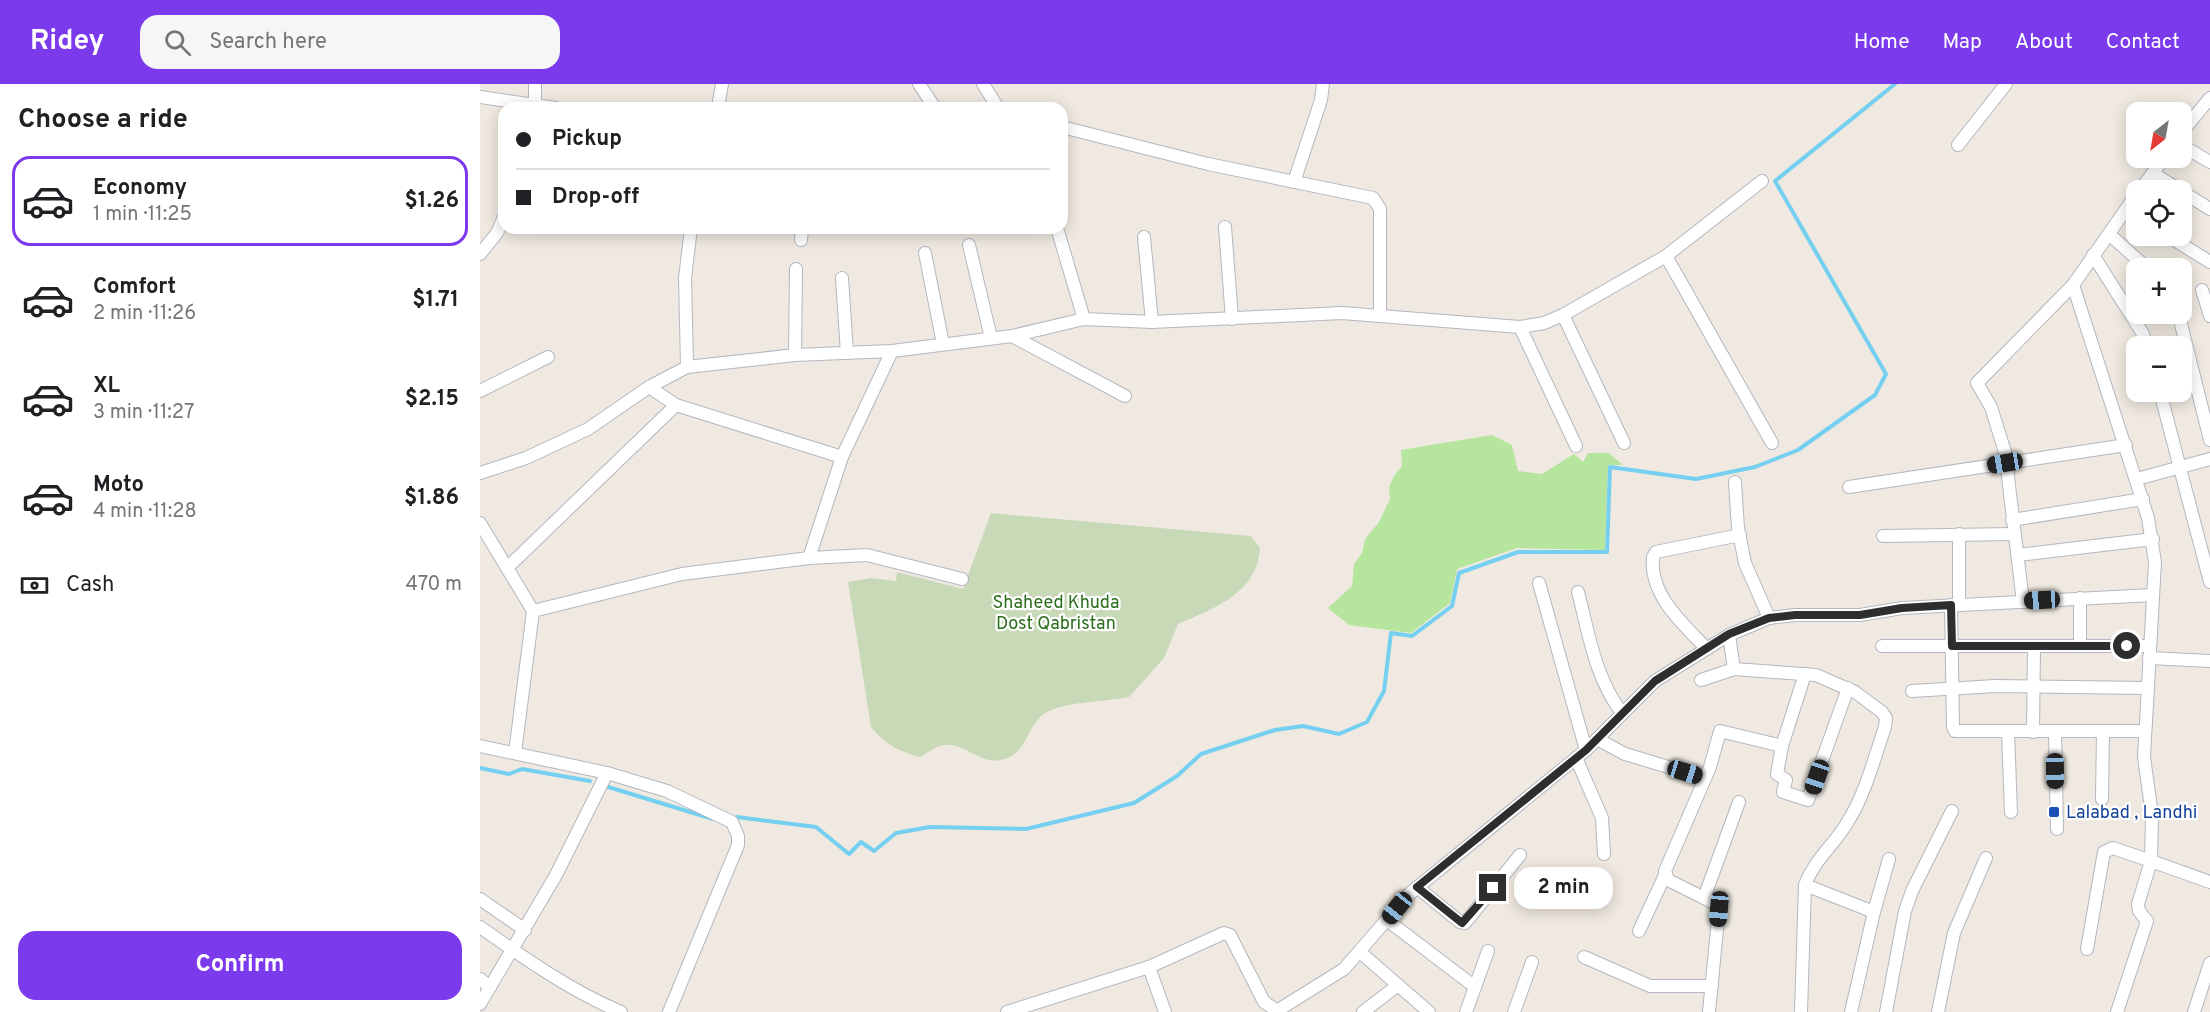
<!DOCTYPE html>
<meta charset="utf-8">
<style>
:root{--surface:#fff;--page:#f6f6f6;--text:#202124;--muted:#757577;--line:#e0e0e0;--accent:#7c3aed}
body{margin:0;font-family:Overpass,sans-serif;background:var(--page);color:var(--text);height:100vh;display:flex;flex-direction:column;font-size:22px;white-space:nowrap}
*{box-sizing:border-box;margin:0}
p{font-size:20px;color:var(--muted)}
.icon{flex:none;width:33px;height:33px;fill:none;stroke:currentColor;stroke-width:2;stroke-linecap:round;stroke-linejoin:round}
.map{position:relative;flex:1;overflow:hidden}
.details{display:flex;flex-direction:column;background:var(--surface);width:480px}
.details>*{flex:none}
.guide{position:absolute;left:18px;top:18px;width:570px;height:132px;border-radius:18px;box-shadow:0 3px 15px #0003;display:grid;align-content:center;height:132px;padding:0 18px;background:var(--surface)}
.needle{width:39px;rotate:211deg}
.controls{position:absolute;left:1646px;top:18px;display:grid;gap:12px}
.controls a{display:grid;place-items:center;width:66px;height:66px;border-radius:12px;background:var(--surface);box-shadow:0 3px 15px #0003;font-size:30px}
.end{position:absolute;width:27px;height:27px;margin:-14px;border:8px solid #2e2e2e;background:#fff;box-shadow:0 0 0 3px #fff}
.from{border-radius:50%}
.bubble{position:absolute;height:42px;border-radius:18px;background:var(--surface);box-shadow:0 3px 15px #0003;font-size:20px;font-weight:700;line-height:42px;text-align:center}
.car{position:absolute;width:18px;height:36px;margin:-18px -9px;border-radius:8px;box-shadow:0 0 4px 2px #0007;background:linear-gradient(#222 24%,#8ab4d8 0 40%,#222 0 76%,#8ab4d8 0 86%,#222 0)}
.guide b{display:flex;align-items:center;gap:21px;height:57px;font-size:22px}
.guide b+b{border-top:2px solid var(--line)}
.guide i{width:15px;height:15px;background:var(--text)}
ul{padding:0;list-style:none}
li{display:flex;align-items:center;gap:18px;height:90px;margin:0 12px 9px;padding:0 6px;border:3px solid transparent;border-radius:18px}
li div{flex:1}
li b{display:block;font-size:22px}
li em{font-style:normal;font-weight:700}
li.selected{border-color:var(--accent)}
li>.icon{width:54px;height:54px;stroke-width:1.5}
h2{padding:0 18px;font-size:27px;line-height:72px}
.pay{display:flex;align-items:center;gap:15px;height:66px;padding:0 18px;font-size:22px}
.pay p{margin-inline-start:auto}
.button{display:flex;gap:12px;margin-top:auto;padding:12px 18px}
.button a{flex:1;height:69px;border-radius:18px;background:var(--accent);color:#fff;font-size:24px;font-weight:700;line-height:69px;text-align:center}
header{display:flex;align-items:center;gap:36px;box-sizing:border-box;height:84px;padding:0 30px;background:var(--accent);color:#fff}
header strong{font-size:28px}
nav{display:flex;gap:33px;margin-inline-start:auto;font-size:21px}
.search{width:420px;height:54px;background:var(--page);display:flex;align-items:center;gap:15px;box-sizing:border-box;padding:0 21px;border-radius:18px;color:var(--muted);font-size:22px}
main{display:flex;flex:1;min-height:0}
.map>svg:first-child{display:block}
.green{fill:#b6e59e}
.cemetery{fill:#c8d9b8}
.lines{fill:none;stroke-linecap:round;stroke-linejoin:round}
.stream{stroke:#75cff0;stroke-width:4}
.street-casing{stroke:#b4b7c1;stroke-width:14}
.street{stroke:#fff;stroke-width:12}
.route{stroke:#2e2e2e;stroke-width:8}
.transit-dot{fill:#1a4fb4;stroke:#fff;stroke-width:2}
.labels{text-anchor:middle;stroke-width:4.5;stroke-linejoin:round;paint-order:stroke}
.park-label{font-size:18px;fill:#2c6e1b;stroke:#fff}
.transit-label{font-size:18px;fill:#164399;stroke:#fff;text-anchor:start}
</style>
<header>
<strong>Ridey</strong>
<div class="search"><svg class="icon" aria-label="search" viewBox="0 0 24 24"><circle cx="10" cy="10" r="6"/><path d="M15 15l6 6"/></svg>Search here</div>
<nav><a>Home</a><a>Map</a><a>About</a><a>Contact</a></nav>
</header>
<main>
<section class="details">
<h2>Choose a ride</h2>
<ul>
<li class="selected"><svg class="icon" aria-label="car" viewBox="0 0 24 24"><path d="M5 17H2v-5l4-1 3-4h7l3 4 3 1v5h-3M9 17h6M6 11h13"/><circle cx="7" cy="17" r="2"/><circle cx="17" cy="17" r="2"/></svg><div><b>Economy</b><p>1 min · 11:25</p></div><em>$1.26</em></li>
<li><svg class="icon" aria-label="car" viewBox="0 0 24 24"><path d="M5 17H2v-5l4-1 3-4h7l3 4 3 1v5h-3M9 17h6M6 11h13"/><circle cx="7" cy="17" r="2"/><circle cx="17" cy="17" r="2"/></svg><div><b>Comfort</b><p>2 min · 11:26</p></div><em>$1.71</em></li>
<li><svg class="icon" aria-label="car" viewBox="0 0 24 24"><path d="M5 17H2v-5l4-1 3-4h7l3 4 3 1v5h-3M9 17h6M6 11h13"/><circle cx="7" cy="17" r="2"/><circle cx="17" cy="17" r="2"/></svg><div><b>XL</b><p>3 min · 11:27</p></div><em>$2.15</em></li>
<li><svg class="icon" aria-label="car" viewBox="0 0 24 24"><path d="M5 17H2v-5l4-1 3-4h7l3 4 3 1v5h-3M9 17h6M6 11h13"/><circle cx="7" cy="17" r="2"/><circle cx="17" cy="17" r="2"/></svg><div><b>Moto</b><p>4 min · 11:28</p></div><em>$1.86</em></li>
</ul>
<div class="pay"><svg class="icon" aria-label="cash" viewBox="0 0 24 24"><path d="M3 7h18v10H3z"/><circle cx="12" cy="12" r="2"/></svg>Cash<p>470 m</p></div>
<div class="button"><a>Confirm</a></div>
</section>
<div class="map">
<svg width="1730" height="928" viewBox="0 0 1730 928">
<rect width="100%" height="100%" fill="#efe9e1"/>
<polygon class="green" points="1012,351 1032,361 1038,387 1062,390 1094,370 1103,378 1108,369 1129,369 1143,381 1128,381 1125,466 1037,464 977,485 970,519 931,549 869,541 848,524 872,502 874,480 882,469 885,455 899,438 910,415 909,403 914,392 922,382 921,366"/>
<path class="cemetery" d="M511 429 771 452 780 464C779 472 778 481 774 487 762 515 723 529 698 540L684 574 649 613C627 618 576 617 560 633 545 648 547 670 521 676 502 681 485 659 464 661 456 662 447 669 440 673 419 668 404 659 391 643L368 498 391 494 416 497 417 488 483 505Z"/>
<g class="lines">
<g class="stream">
<polyline points="0,684 29,690 42,685 110,697"/>
<polyline points="125,702 233,735"/>
<polyline points="257,733 336,743 369,770 381,758 394,767 416,749 450,743 546,745 654,719 697,692 721,670 795,646 823,642 859,650 887,638 904,607 911,549 932,552 972,522 979,489 1038,468 1127,468 1130,383 1216,395 1275,383 1318,366 1395,311 1406,290 1295,97 1415,0"/>
</g>
<defs>
<g id="street">
<polyline points="55,0 55,24"/>
<polyline points="439,0 455,24"/>
<polyline points="503,0 518,24"/>
<polyline points="0,13 76,24"/>
<polyline points="238,24 242,0"/>
<polyline points="582,43 728,80 893,114 900,125 900,232"/>
<polyline points="1701,49 1730,14"/>
<polyline points="1478,61 1526,0"/>
<polyline points="1701,61 1730,78"/>
<polyline points="1674,90 1700,106"/>
<polyline points="814,98 841,16 843,0"/>
<polyline points="1660,106 1684,74"/>
<polyline points="1701,107 1730,125"/>
<polyline points="745,143 752,235"/>
<polyline points="577,144 604,235"/>
<polyline points="1630,151 1667,184"/>
<polyline points="1688,152 1730,178"/>
<polyline points="664,153 672,238"/>
<polyline points="321,156 322,144"/>
<polyline points="489,161 511,254"/>
<polyline points="445,169 463,260"/>
<polyline points="0,170 17,149 24,133"/>
<polyline points="1613,171 1663,250 1666,262"/>
<polyline points="1186,172 1292,359"/>
<polyline points="362,194 367,269"/>
<polyline points="1593,201 1668,434 1675,478 1664,673 1672,731 1671,777 1730,798"/>
<polyline points="1722,206 1730,232"/>
<polyline points="1696,230 1700,236 1730,356"/>
<polyline points="1083,231 1144,359"/>
<polyline points="1040,243 1096,362"/>
<polyline points="532,252 645,312"/>
<polyline points="315,271 316,185"/>
<polyline points="207,283 205,194 211,144"/>
<polyline points="169,303 196,321 362,373"/>
<polyline points="0,307 68,273"/>
<polyline points="1680,308 1730,498"/>
<polyline points="0,389 46,374 108,345 169,303 207,283 315,271 412,267 532,252 604,235 672,238 862,229 1040,243 1064,239 1083,231 1186,172 1282,97"/>
<polyline points="1657,395 1730,375"/>
<polyline points="1255,398 1258,444 1265,479 1289,534"/>
<polyline points="1369,403 1646,361"/>
<polyline points="1532,436 1663,415"/>
<polyline points="0,439 53,527 35,669"/>
<polyline points="1403,452 1534,450"/>
<polyline points="1538,471 1673,455"/>
<polyline points="329,474 362,373 412,267"/>
<polyline points="27,484 196,321"/>
<polyline points="1059,499 1106,666"/>
<path d="M1098 508C1109 550 1115 594 1142 629"/>
<polyline points="1543,518 1525,368 1511,323 1497,299 1593,201 1656,111"/>
<polyline points="1471,521 1473,643 1475,647 1664,647"/>
<polyline points="1479,521 1479,450"/>
<polyline points="53,527 202,490 329,474 387,471 482,495"/>
<polyline points="1249,551 1254,585"/>
<polyline points="1402,562 1670,562"/>
<polyline points="1600,562 1600,514"/>
<path d="M1227 565C1203 540 1169 511 1173 473L1176 468 1260 451"/>
<polyline points="1669,574 1730,577"/>
<path d="M1221 596 1254 585 1336 591 1375 608 1402 628 1406 634 1405 643C1394 675 1385 711 1367 739 1354 761 1334 776 1325 801L1321 928"/>
<polyline points="1432,607 1515,602 1667,604"/>
<polyline points="1575,647 1577,745"/>
<polyline points="1528,648 1531,728"/>
<polyline points="1553,648 1554,562"/>
<polyline points="1117,655 1145,670 1225,694"/>
<polyline points="0,662 127,689 187,707 252,738 258,752 258,761 189,928"/>
<polyline points="1302,662 1297,690 1306,696 1303,708 1328,716 1368,604"/>
<polyline points="1096,674 1122,734 1124,770"/>
<polyline points="1622,715 1623,647"/>
<polyline points="1325,801 1394,828"/>
<polyline points="937,803 980,838 985,839 1040,771"/>
<polyline points="1224,814 1259,718"/>
<polyline points="0,815 45,846"/>
<polyline points="907,836 995,903"/>
<path d="M0 843C44 874 91 907 141 928"/>
<polyline points="1159,847 1185,791"/>
<polyline points="1607,865 1624,768 1633,764 1671,777 1658,820 1659,827 1667,837 1637,928"/>
<polyline points="881,869 949,928"/>
<polyline points="1104,873 1170,902 1232,902"/>
<polyline points="669,883 685,928"/>
<polyline points="0,895 10,903"/>
<polyline points="0,920 76,791 127,689"/>
<polyline points="527,928 669,883 744,849 750,851 784,918 799,928"/>
<polyline points="795,928 864,885 928,811 1106,666 1175,597 1249,551 1289,534 1315,531 1380,531 1422,524 1673,511"/>
<polyline points="883,928 918,901"/>
<polyline points="986,928 1008,867"/>
<polyline points="1034,928 1052,878"/>
<polyline points="1229,928 1239,825 1234,819 1188,796 1185,787 1230,683 1240,647 1302,662 1325,590"/>
<polyline points="1371,928 1394,828 1409,775"/>
<polyline points="1406,928 1425,827 1432,807 1472,727"/>
<polyline points="1458,928 1474,849 1506,774"/>
<polyline points="1714,928 1730,879"/>
</g>
</defs>
<use href="#street" class="street-casing"/>
<use href="#street" class="street"/>
</g>
<g class="lines">
<polyline class="route" points="1013,804 982,839 937,803 1106,666 1175,597 1249,550 1289,534 1315,531 1380,531 1422,524 1471,521 1472,562 1647,562"/>
</g>
<rect class="transit-dot" x="1568" y="722" width="12" height="12" rx="3"/>
<g class="labels">
<g class="park-label">
<text x="576" y="524">Shaheed Khuda<tspan x="576" dy="21">Dost Qabristan</tspan></text>
</g>
<g class="transit-label">
<text x="1586" y="734">Lalabad , Landhi</text>
</g>
</g>
</svg>
<div class="controls">
<a><svg class="needle" viewBox="-14 -14 28 28"><path d="M0-13l5 13h-10z" fill="#e53935"/><path d="M0 13l5-13h-10z" fill="#757577"/></svg></a>
<a><svg class="icon" aria-label="locate" viewBox="0 0 24 24"><circle cx="12" cy="12" r="6"/><path d="M12 2v4M12 18v4M2 12h4M18 12h4"/></svg></a>
<a>+</a>
<a>−</a>
</div>
<i class="end from" style="left:1647px;top:562px"></i>
<i class="end" style="left:1013px;top:804px"></i>
<div class="bubble" style="left:1034px;top:783px;width:99px">2 min</div>
<i class="car" style="left:1525px;top:379px;rotate:261deg"></i>
<i class="car" style="left:1562px;top:516px;rotate:267deg"></i>
<i class="car" style="left:1575px;top:687px;rotate:179deg"></i>
<i class="car" style="left:1205px;top:688px;rotate:107deg"></i>
<i class="car" style="left:1337px;top:693px;rotate:199deg"></i>
<i class="car" style="left:917px;top:824px;rotate:219deg"></i>
<i class="car" style="left:1239px;top:825px;rotate:185deg"></i>
<div class="guide">
<b><i class="from"></i>Pickup</b>
<b><i></i>Drop-off</b>
</div>
</div>
</main>
